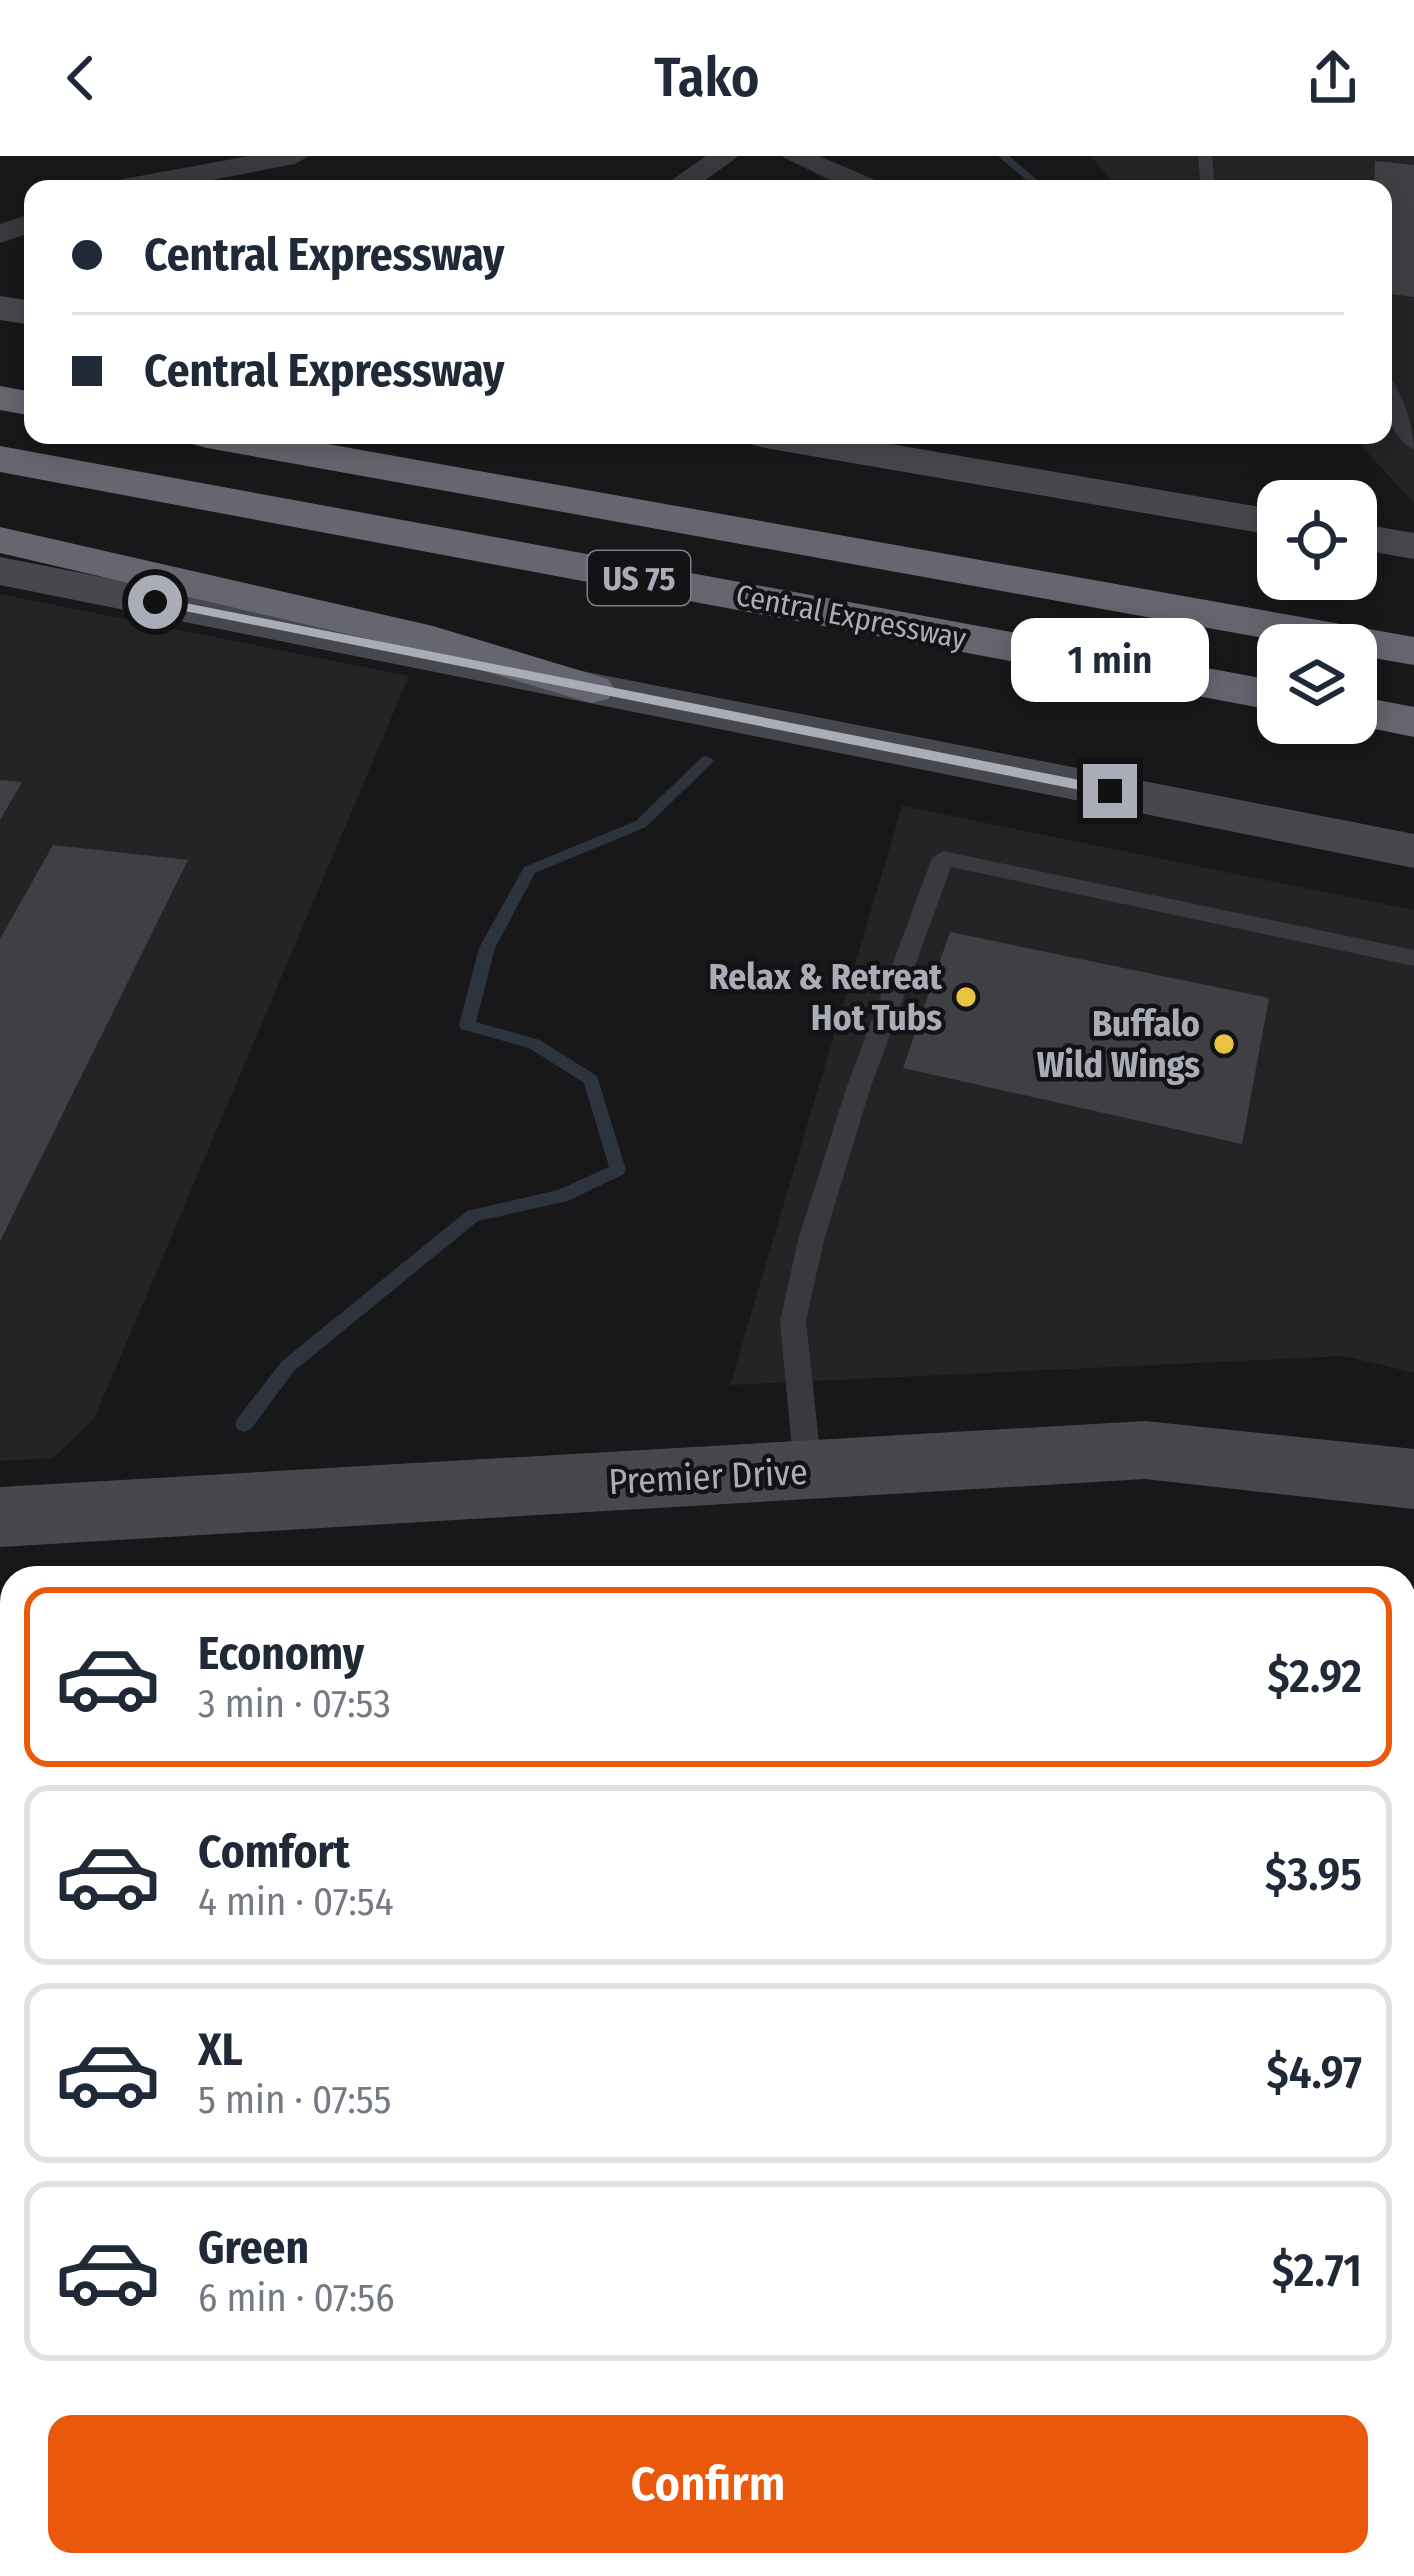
<!DOCTYPE html>
<meta charset="utf-8">
<style>
:root{--surface:#fff;--page:#f6f6f7;--text:#1f2937;--muted:#747a83;--line:#e0e1e3;--accent:#ea580c}
body{margin:0;font-family:"Fira Sans Condensed",sans-serif;background:var(--page);color:var(--text);height:100vh;display:flex;flex-direction:column;font-size:45px;white-space:nowrap}
*{box-sizing:border-box;margin:0}
p{font-size:39px;color:var(--muted)}
.icon{flex:none;width:66px;height:66px;fill:none;stroke:currentColor;stroke-width:2;stroke-linecap:round;stroke-linejoin:round}
.map{position:relative;flex:1;overflow:hidden}
.side{position:absolute;left:0px;top:1410px;width:1416px;height:1011px;display:flex;flex-direction:column;background:var(--surface);border-radius:36px 36px 0 0;box-shadow:0 6px 30px #0003}
.side>*{flex:none}
.guide{position:absolute;left:24px;top:24px;width:1368px;height:264px;border-radius:24px;box-shadow:0 6px 30px #0003;display:grid;align-content:center;height:264px;padding:0 48px;background:var(--surface)}
.tools{position:absolute;left:1257px;top:324px;display:grid;gap:24px}
.tools a{display:grid;place-items:center;width:120px;height:120px;border-radius:24px;background:var(--surface);box-shadow:0 6px 30px #0003;font-size:60px}
.end{position:absolute;width:54px;height:54px;margin:-27px;border:15px solid #aaadb8;background:#111;box-shadow:0 0 0 6px #111}
.from{border-radius:50%}
.bubble{position:absolute;height:84px;border-radius:24px;background:var(--surface);box-shadow:0 6px 30px #0003;font-size:39px;font-weight:600;line-height:84px;text-align:center}
.guide b{display:flex;align-items:center;gap:42px;height:114px;font-size:45px}
.guide b+b{border-top:3px solid var(--line)}
.guide i{width:30px;height:30px;background:var(--text)}
ul{padding:21px 0 0;list-style:none}
li{display:flex;align-items:center;gap:36px;height:180px;margin:0 24px 18px;padding:0 24px;border:6px solid var(--line);border-radius:24px}
li div{flex:1}
li b{display:block;font-size:45px}
li em{font-style:normal;font-weight:600}
li.active{border-color:var(--accent)}
li>.icon{width:108px;height:108px;stroke-width:1.5}
.button{display:flex;gap:24px;margin-top:auto;padding:24px 48px}
.button a{flex:1;height:138px;border-radius:24px;background:var(--accent);color:#fff;font-size:48px;font-weight:600;line-height:138px;text-align:center}
header{display:flex;justify-content:space-between;align-items:center;height:156px;padding:0 48px;background:var(--surface);font-size:54px;font-weight:600}
.map>svg:first-child{display:block}
.built{fill:#242426}
.lines{fill:none;stroke-linecap:round;stroke-linejoin:round}
.stream{fill:#2e343d;fill-rule:evenodd}
.building{fill:#3f4043}
.lane{fill:#39393e;fill-rule:evenodd}
.street{fill:#39393e;fill-rule:evenodd}
.secondary{fill:#47484e;fill-rule:evenodd}
.highway{fill:#65666f;fill-rule:evenodd}
.route{fill:#aaadb8}
.poi-dot{fill:#e8c441;stroke:#131214;stroke-width:4.5}
.labels{text-anchor:middle;stroke-width:9;stroke-linejoin:round;paint-order:stroke}
.far-street-label{font-size:30px;fill:#aaadb8;stroke:#131214}
.shield{fill:#131214;stroke:#7d7e87;stroke-width:3}
.shield-label{font-size:33px;font-weight:bold;fill:#aaadb8}
.poi-label{font-size:36px;font-weight:bold;fill:#aaadb8;stroke:#131214;text-anchor:end}
.street-label{font-size:36px;fill:#aaadb8;stroke:#131214}
</style>
<header><svg class="icon" aria-label="back" viewBox="0 0 24 24"><path d="M15 5l-7 7 7 7"/></svg>Tako<svg class="icon" aria-label="share" viewBox="0 0 24 24"><path d="M12 15V3M7 8l5-5 5 5M5 13v7h14v-7"/></svg></header>
<div class="map">
<svg width="1414" height="2420" viewBox="0 0 1414 2420">
<rect width="100%" height="100%" fill="#181719"/>
<g class="built">
<polygon points="1090,0 1414,0 1414,347 1351,279 1383,279 1383,33 1120,33"/>
<polygon points="0,438 409,520 94,1263 53,1302 0,1305"/>
<polygon points="902,650 1414,754 1414,1217 1345,1200 730,1229"/>
</g>
<g class="lines">
<g class="stream">
<polygon points="998,0 1009,0 1048,33 1037,33"/>
<polygon points="707,600 714,604 712,607 646,671 535,717 495,792 476,866 540,884 597,920 626,1014 624,1018 568,1045 478,1065 294,1215 251,1273 244,1276 237,1273 235,1268 237,1263 282,1205 467,1055 558,1034 609,1011 584,927 529,892 461,873 459,869 479,792 524,711 636,665 702,601"/>
<polygon points="513,2409 539,2409 542,2420 516,2420"/>
</g>
</g>
<g class="building">
<polygon points="1375,5 1414,9 1414,141 1383,137 1383,33 1374,33"/>
<polygon points="0,624 22,626 0,664"/>
<polygon points="53,689 188,704 0,1085 0,783"/>
<polygon points="950,776 1269,842 1242,988 903,912"/>
</g>
<g class="lines">
<g class="lane">
<polygon points="1198,0 1212,0 1215,33 1201,33"/>
<path d="M1383 216C1401 228 1414 272 1414 294 1387 279 1383 245 1383 216Z"/>
<polygon points="943,695 1414,794 1414,810 951,711 870,933 824,1084 806,1165 822,1314 818,1322 808,1326 798,1322 794,1314 780,1165 798,1084 846,933 932,702"/>
<rect x="1404" y="1547" width="10" height="28"/>
<polygon points="1188,2409 1228,2409 1231,2420 1191,2420"/>
</g>
<g class="street">
<polygon points="249,0 309,0 295,8 164,33 104,33 118,24"/>
<polygon points="706,0 739,0 693,33 659,33"/>
<polygon points="781,0 819,0 882,27 886,33 848,33"/>
<polygon points="33,57 33,76 0,87 0,68"/>
</g>
<g class="secondary">
<polygon points="0,140 33,145 33,169 0,164"/>
<polygon points="744,279 838,279 1278,354 1278,380 765,292 750,288"/>
<polygon points="1356,367 1414,377 1414,403 1356,393"/>
<polygon points="0,401 1414,678 1414,712 0,429"/>
<polygon points="1145,1265 1414,1293 1414,1353 1145,1323 0,1391 0,1331"/>
</g>
<g class="highway">
<polygon points="0,230 33,236 33,260 0,254"/>
<polygon points="186,279 277,279 1414,481 1414,509 1356,499 1356,489 1302,489 207,292 192,288"/>
<polygon points="0,290 1278,525 1278,555 0,316"/>
<polygon points="0,371 433,470 608,523 615,533 608,543 591,547 403,491 0,397"/>
<polygon points="1356,540 1414,551 1414,581 1345,567 1356,567"/>
</g>
</g>
<polygon class="route" points="155,441 1110,630 1118,635 1110,640 150,448"/>
<g class="poi-dot">
<circle cx="966" cy="841" r="12"/>
<circle cx="1224" cy="888" r="12"/>
</g>
<g class="labels">
<g class="far-street-label">
<text transform="translate(851 461) rotate(11)" y="10">Central Expressway</text>
</g>
<rect class="shield" x="588" y="395" width="102" height="54" rx="9"/>
<g class="shield-label">
<text x="639" y="434">US 75</text>
</g>
<g class="poi-label">
<text x="942" y="833">Relax &amp; Retreat<tspan x="942" dy="41">Hot Tubs</tspan></text>
<text x="1200" y="880">Buffalo<tspan x="1200" dy="41">Wild Wings</tspan></text>
</g>
<g class="street-label">
<text transform="translate(708 1320) rotate(-3)" y="13">Premier Drive</text>
</g>
</g>
</svg>
<div class="tools">
<a><svg class="icon" aria-label="locate" viewBox="0 0 24 24"><circle cx="12" cy="12" r="6"/><path d="M12 2v4M12 18v4M2 12h4M18 12h4"/></svg></a>
<a><svg class="icon" aria-label="layers" viewBox="0 0 24 24"><path d="M12 4l9 5-9 5-9-5zM3 14l9 5 9-5"/></svg></a>
</div>
<i class="end from" style="left:155px;top:446px"></i>
<i class="end" style="left:1110px;top:635px"></i>
<div class="bubble" style="left:1011px;top:462px;width:198px">1 min</div>
<div class="guide">
<b><i class="from"></i>Central Expressway</b>
<b><i></i>Central Expressway</b>
</div>
<section class="side">
<ul>
<li class="active"><svg class="icon" aria-label="car" viewBox="0 0 24 24"><path d="M5 17H2v-5l4-1 3-4h7l3 4 3 1v5h-3M9 17h6M6 11h13"/><circle cx="7" cy="17" r="2"/><circle cx="17" cy="17" r="2"/></svg><div><b>Economy</b><p>3 min · 07:53</p></div><em>$2.92</em></li>
<li><svg class="icon" aria-label="car" viewBox="0 0 24 24"><path d="M5 17H2v-5l4-1 3-4h7l3 4 3 1v5h-3M9 17h6M6 11h13"/><circle cx="7" cy="17" r="2"/><circle cx="17" cy="17" r="2"/></svg><div><b>Comfort</b><p>4 min · 07:54</p></div><em>$3.95</em></li>
<li><svg class="icon" aria-label="car" viewBox="0 0 24 24"><path d="M5 17H2v-5l4-1 3-4h7l3 4 3 1v5h-3M9 17h6M6 11h13"/><circle cx="7" cy="17" r="2"/><circle cx="17" cy="17" r="2"/></svg><div><b>XL</b><p>5 min · 07:55</p></div><em>$4.97</em></li>
<li><svg class="icon" aria-label="car" viewBox="0 0 24 24"><path d="M5 17H2v-5l4-1 3-4h7l3 4 3 1v5h-3M9 17h6M6 11h13"/><circle cx="7" cy="17" r="2"/><circle cx="17" cy="17" r="2"/></svg><div><b>Green</b><p>6 min · 07:56</p></div><em>$2.71</em></li>
</ul>
<div class="button"><a>Confirm</a></div>
</section>
</div>
